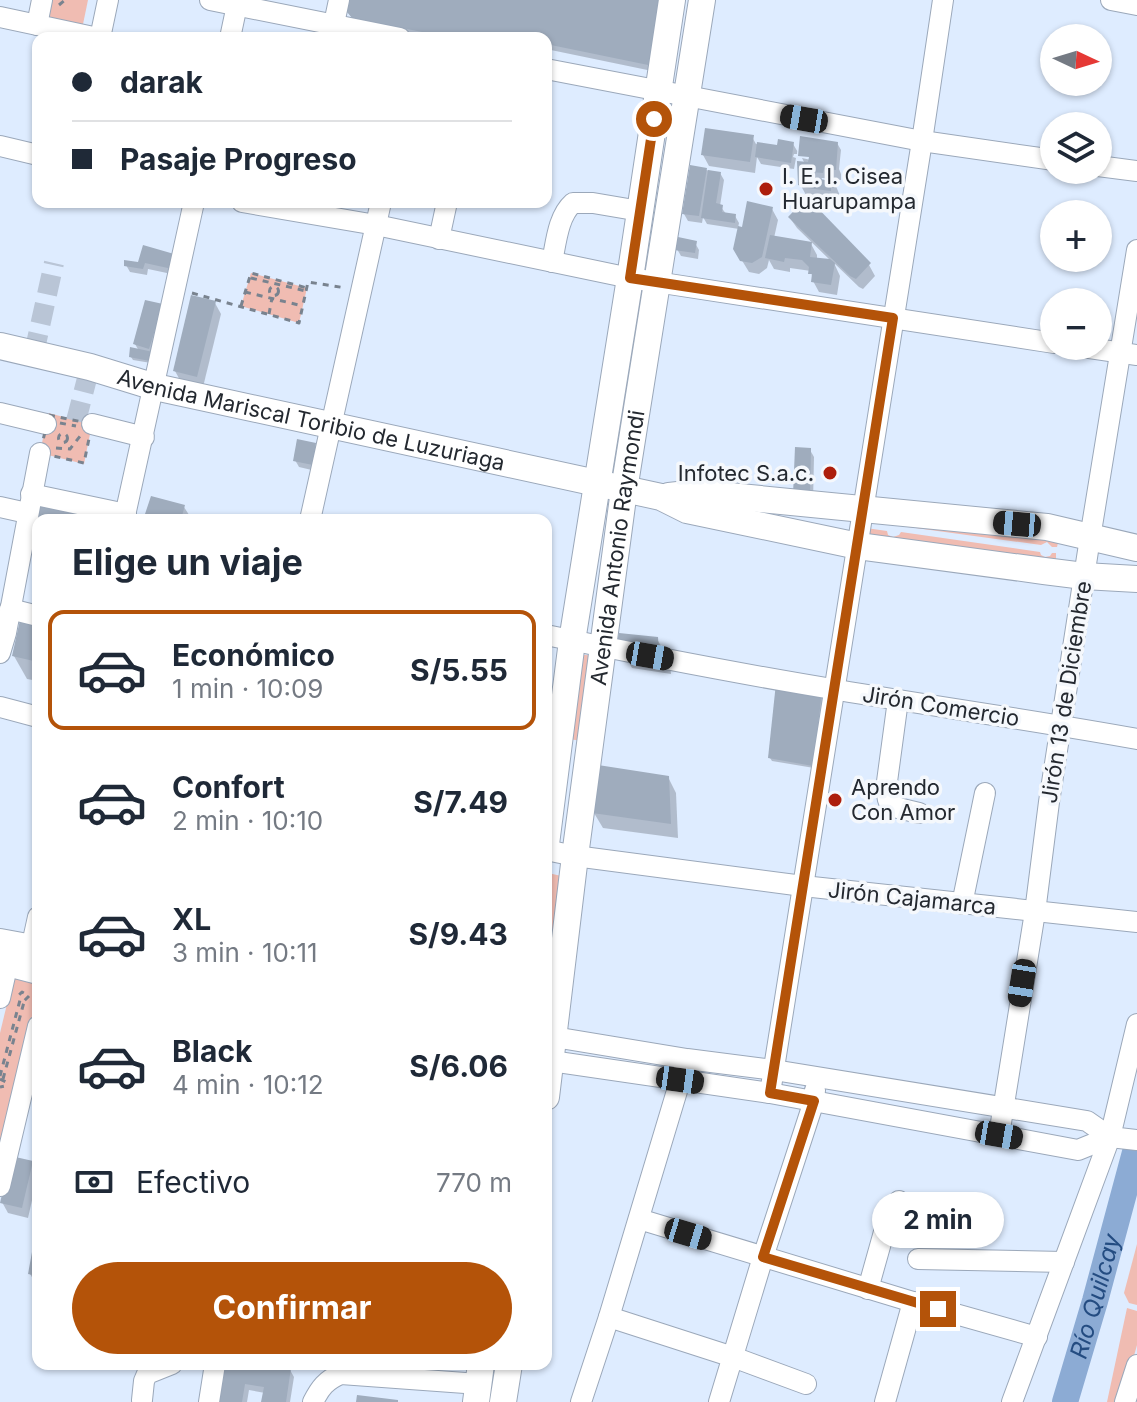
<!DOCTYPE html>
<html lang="es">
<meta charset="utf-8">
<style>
:root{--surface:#fff;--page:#f2f2f3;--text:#1f2937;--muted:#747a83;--line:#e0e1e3;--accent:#b45309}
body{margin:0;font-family:Inter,sans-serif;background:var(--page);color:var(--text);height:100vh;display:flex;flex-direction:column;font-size:30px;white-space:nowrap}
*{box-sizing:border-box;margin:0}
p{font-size:26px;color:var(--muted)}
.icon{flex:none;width:44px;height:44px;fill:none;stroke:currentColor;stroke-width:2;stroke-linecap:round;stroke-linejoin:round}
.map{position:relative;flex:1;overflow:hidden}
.details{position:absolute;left:32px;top:514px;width:520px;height:856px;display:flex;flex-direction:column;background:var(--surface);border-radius:16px;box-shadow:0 2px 6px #0004}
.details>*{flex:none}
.top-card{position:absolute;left:32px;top:32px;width:520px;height:176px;border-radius:16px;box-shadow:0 2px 6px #0004;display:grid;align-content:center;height:176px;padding:0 40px;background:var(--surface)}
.needle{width:52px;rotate:94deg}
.buttons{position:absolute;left:1040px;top:24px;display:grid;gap:16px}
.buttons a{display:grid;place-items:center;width:72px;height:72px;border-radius:50%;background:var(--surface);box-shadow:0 2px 6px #0004;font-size:40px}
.end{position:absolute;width:36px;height:36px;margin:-18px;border:10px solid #b45309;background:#fff;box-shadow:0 0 0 4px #fff}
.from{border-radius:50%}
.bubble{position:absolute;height:56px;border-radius:28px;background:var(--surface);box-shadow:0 2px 6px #0004;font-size:26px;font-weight:700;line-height:56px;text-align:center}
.car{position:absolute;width:24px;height:48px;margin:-24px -12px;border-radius:10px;box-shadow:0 0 6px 2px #0007;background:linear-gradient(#222 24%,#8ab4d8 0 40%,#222 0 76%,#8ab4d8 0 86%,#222 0)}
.top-card b{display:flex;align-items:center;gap:28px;height:76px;font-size:30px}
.top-card b+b{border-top:2px solid var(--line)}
.top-card i{width:20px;height:20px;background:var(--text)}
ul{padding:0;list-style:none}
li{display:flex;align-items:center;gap:24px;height:120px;margin:0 16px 12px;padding:0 24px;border:4px solid transparent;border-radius:16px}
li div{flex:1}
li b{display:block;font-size:30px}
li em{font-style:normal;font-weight:700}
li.on{border-color:var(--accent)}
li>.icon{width:72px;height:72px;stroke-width:1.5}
h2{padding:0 40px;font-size:36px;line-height:96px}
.pay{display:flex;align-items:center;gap:20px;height:88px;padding:0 40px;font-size:30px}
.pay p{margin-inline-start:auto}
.action{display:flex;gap:16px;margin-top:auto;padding:16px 40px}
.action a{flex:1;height:92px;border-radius:48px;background:var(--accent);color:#fff;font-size:32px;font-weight:700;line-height:92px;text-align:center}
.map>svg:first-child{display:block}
.green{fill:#f0bcb2}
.shadow{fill:#0003}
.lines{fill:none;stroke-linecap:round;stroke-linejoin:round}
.river{stroke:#8cabd4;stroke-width:26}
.building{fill:#9facbd}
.minor-tunnel{stroke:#b9c5d6;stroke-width:20;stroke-dasharray:20 10;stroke-linecap:butt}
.minor-casing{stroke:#9ba8ba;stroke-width:22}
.major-casing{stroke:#9ba8ba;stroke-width:28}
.path{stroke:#79838f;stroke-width:3;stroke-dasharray:6 6;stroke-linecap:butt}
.minor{stroke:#fff;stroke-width:20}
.major{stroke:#fff;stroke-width:26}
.route{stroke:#b45309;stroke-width:10}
.poi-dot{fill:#ad1e0b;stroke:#f5f8fc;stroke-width:3}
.labels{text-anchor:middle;stroke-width:7;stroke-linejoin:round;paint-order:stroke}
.poi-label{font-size:22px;fill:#242930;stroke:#f5f8fc;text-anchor:start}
.street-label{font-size:22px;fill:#242930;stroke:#f5f8fc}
.water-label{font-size:24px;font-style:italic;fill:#244c81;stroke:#f5f8fc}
</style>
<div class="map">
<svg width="1137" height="1402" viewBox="0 0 1137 1402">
<rect width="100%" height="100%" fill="#deecff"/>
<g class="green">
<polygon points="46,0 88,0 82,29 41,21"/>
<polygon points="251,273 307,288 299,323 241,306"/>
<polygon points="48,413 92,424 84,464 40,453"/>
<polygon points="901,526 1061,531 1057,547 1052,547 1047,542 1041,545"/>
<polygon points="866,528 887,531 888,535 893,537 899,535 901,532 1040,552 1041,555 1045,557 1050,556 1052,553 1056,553 1056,568 864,547"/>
<polygon points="573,653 593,656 582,741 562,738"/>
<polygon points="548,873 566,877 546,1000 546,886"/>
<polygon points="14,975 38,981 38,991 0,1151 0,1033"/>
<polygon points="1137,1244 1137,1305 1129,1303 1124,1293"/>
<polygon points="1127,1308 1137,1311 1137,1345 1121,1402 1107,1402"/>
</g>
<g class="shadow">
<polygon points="351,0 671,0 657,72 546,49 546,38 425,38 358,24 349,11"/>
<polygon points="752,137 756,144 779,147 793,144 799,154 797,151 797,154 794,154 793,157 796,158 794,169 761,164 757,157 755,173 709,166 703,155"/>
<polygon points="837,143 841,150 839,169 841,174 841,180 822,178 821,181 835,184 841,198 837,198 836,201 815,199 806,195 800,184 805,164 802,158 811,160"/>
<polygon points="692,167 720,173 724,180 720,206 727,215 735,216 739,223 738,228 743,230 772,209 778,220 774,238 811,244 817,255 817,260 832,262 797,228 790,218 869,265 875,276 863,289 859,287 834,263 840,276 837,295 819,292 813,281 811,271 790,268 790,272 774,269 769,260 767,268 759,274 749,272 735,249 739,229 707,224 703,217 702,223 688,221 684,214"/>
<polygon points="695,243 699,250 698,259 681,256 677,249"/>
<polygon points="144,247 181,276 148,269 147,275 130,272 126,265 139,265"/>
<polygon points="215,303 221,314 203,387 181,382 175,371"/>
<polygon points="162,306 151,363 133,360 131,357 139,351 135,344"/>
<polygon points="315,445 319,452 316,471 299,467 295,460"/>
<polygon points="810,450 814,457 813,502 799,501"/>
<polygon points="184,507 191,518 200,520 145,520"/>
<polygon points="38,626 38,681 27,679 14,656"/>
<polygon points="657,639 670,662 671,674 632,668 619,645"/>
<polygon points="777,686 823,697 814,768 772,761 770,758"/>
<polygon points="668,777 676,793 678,838 603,828 594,813"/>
<polygon points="32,1163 38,1174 28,1218 8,1213 2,1202"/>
<polygon points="38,1238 38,1287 30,1274"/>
<polygon points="225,1364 252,1364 290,1370 294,1377 290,1402 263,1402 265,1393 249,1390 247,1402 219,1402"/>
</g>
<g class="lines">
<path class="river" id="s1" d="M1065 1402 1095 1301 1137 1145"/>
</g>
<g class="building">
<polygon points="349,0 667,0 653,66 546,44 546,38 452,38 352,18 347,12"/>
<polygon points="705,128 754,135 750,162 701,155"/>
<polygon points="800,136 838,142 836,170 824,169 823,173 811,172 810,177 836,182 836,188 831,187 831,191 807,188 798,185 797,161 808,162 809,157 798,156"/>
<polygon points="778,139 794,142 791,163 755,157 757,142 777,145"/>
<polygon points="690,165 707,168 699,216 682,214"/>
<polygon points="708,170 721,172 716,203 723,205 722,212 736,214 735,223 701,218"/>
<polygon points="807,197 871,263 856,279 850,276 788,217"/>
<polygon points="747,201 773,207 762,257 752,263 740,261 733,249 738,226 742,227"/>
<polygon points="770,235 812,242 810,257 830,259 835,263 831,285 811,282 812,274 808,274 809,267 802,260 785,258 784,262 765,258"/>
<polygon points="678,237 697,241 695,253 674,250"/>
<polygon points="143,245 181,256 177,270 145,263 143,269 124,266 124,260 138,262"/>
<polygon points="191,295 216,301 197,377 173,371"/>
<polygon points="145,300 163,304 149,349 133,344"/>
<polygon points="130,347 153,352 150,361 129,357"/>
<polygon points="297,439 316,443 313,465 293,461"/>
<polygon points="795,447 811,448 810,496 793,495"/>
<polygon points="151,496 185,505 182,516 188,520 143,520"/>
<polygon points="39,498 110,520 38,520 38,531 31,529"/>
<polygon points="20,620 38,624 38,662 12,656"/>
<polygon points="619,633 658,637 659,652 616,646"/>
<polygon points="776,683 822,692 813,766 768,758"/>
<polygon points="598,765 669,776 671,824 592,813"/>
<polygon points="11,1156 33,1161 22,1208 0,1203"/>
<polygon points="36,1230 38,1230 38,1276 28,1274"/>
<polygon points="223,1364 264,1364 291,1368 286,1402 261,1402 264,1387 245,1384 242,1402 217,1402"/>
<polygon points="357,1395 398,1400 398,1402 356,1402"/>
</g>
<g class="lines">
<g class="minor-tunnel">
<polyline points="34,353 54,263"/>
<polyline points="76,421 90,367"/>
</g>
<defs>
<g id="minor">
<polyline points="210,0 400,38"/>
<polyline points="1111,0 1137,5"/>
<polyline points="0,17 98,38"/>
<polyline points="37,25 42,0"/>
<polyline points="100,38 108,0"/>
<polyline points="230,38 237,5"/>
<polyline points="331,38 339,0"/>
<polyline points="546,69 922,141 1054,160"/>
<polyline points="0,146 38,155"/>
<polyline points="1098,166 1137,171"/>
<polyline points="242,202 376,225 630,278 1054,343"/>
<polyline points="439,239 447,202"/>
<path d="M552 262C556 243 558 216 573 203H593L640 211"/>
<polyline points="1076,346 1137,355"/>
<polyline points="0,413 46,424"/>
<polyline points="92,424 144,437"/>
<polyline points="31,494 126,514"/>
<polyline points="0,507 27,513"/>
<polyline points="124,520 194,202"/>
<polyline points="310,520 381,202"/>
<polyline points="10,609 38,616"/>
<path d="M546 635C643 655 740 674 838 690 938 707 1038 721 1137 739"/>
<polyline points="0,653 6,633 40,453"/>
<polyline points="898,700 886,789 888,800 898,808 919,813"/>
<polyline points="0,707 38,717"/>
<polyline points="546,850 575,856 803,886 1137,922"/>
<polyline points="962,904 985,793"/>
<polyline points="31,949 38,917"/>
<polyline points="0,998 11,949"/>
<polyline points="554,1037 687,1059 774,1070 1087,1121 1110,1137"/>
<polyline points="551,1061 770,1093 1078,1150 1110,1137 1137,1140"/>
<polyline points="770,1093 922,141 943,0"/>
<polyline points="999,1135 1035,912 1049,802 1090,538 1137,250"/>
<polyline points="0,1186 38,1026"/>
<polyline points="639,1219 913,1302 1037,1337"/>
<polyline points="918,1259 1064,1262"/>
<polyline points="868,1289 884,1232 899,1201"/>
<polyline points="609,1317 733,1357 806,1384"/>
<polyline points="142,1400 144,1381 147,1374 172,1364"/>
<polyline points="209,1402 215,1364"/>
<path d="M313 1402C320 1388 326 1380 341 1374L479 1384"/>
<polyline points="581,1402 609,1317 683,1071"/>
<polyline points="719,1402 763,1257 814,1101 815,1090"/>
<polyline points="885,1402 913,1302"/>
<polyline points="1012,1402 1110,1137 1137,1024"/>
<polyline points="1125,1402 1137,1365"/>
</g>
<g id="major">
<path id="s2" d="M0 346 90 367 155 387 661 497 687 510 858 546 1044 571 1084 576 1137 579"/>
<polyline points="669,496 687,494 719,495 1047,527 1137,548"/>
<polyline points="546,844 572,641 630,278 672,0"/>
<polyline points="0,942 38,949"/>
<polyline points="0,961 38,971"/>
<path id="s3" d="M546 1097 575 856 624 490 702 0"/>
<polyline points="476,1402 481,1364"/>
<polyline points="503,1402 509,1364"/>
</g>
</defs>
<use href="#minor" class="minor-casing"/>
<use href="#major" class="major-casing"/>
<g class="path">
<polyline points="59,5 65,0"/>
<polyline points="251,278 306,291"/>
<circle cx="274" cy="291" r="4.5"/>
<polyline points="245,292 303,306"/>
<polyline points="192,293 299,323 308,282 346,288"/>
<polyline points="241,306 251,273 307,288"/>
<polyline points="269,314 272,298"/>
<polygon points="49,415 92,424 84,463 40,453"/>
<polyline points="60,423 76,426"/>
<circle cx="63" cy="438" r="4.5"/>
<polyline points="56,448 70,449 81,435"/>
<polyline points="0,1076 20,1000 19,995 22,992 29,996 24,1001 20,1000"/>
<polyline points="0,1079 6,1082 5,1086 0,1087"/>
<polyline points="3,1079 24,1002"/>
</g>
<use href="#minor" class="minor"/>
<use href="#major" class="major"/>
</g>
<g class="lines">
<polyline class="route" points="654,119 630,278 893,318 770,1093 814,1101 763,1257 938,1309"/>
</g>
<g class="poi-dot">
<circle cx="766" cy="189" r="8"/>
<circle cx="830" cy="473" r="8"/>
<circle cx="835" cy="800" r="8"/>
</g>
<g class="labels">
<g class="poi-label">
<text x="782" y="184">I. E. I. Cisea<tspan x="782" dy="25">Huarupampa</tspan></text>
<text x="814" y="481" text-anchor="end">Infotec S.a.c.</text>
<text x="851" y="795">Aprendo<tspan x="851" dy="25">Con Amor</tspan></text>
</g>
<g class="street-label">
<text dy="8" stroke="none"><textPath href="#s2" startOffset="320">Avenida Mariscal Toribio de Luzuriaga</textPath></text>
<text dy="8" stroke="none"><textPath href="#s3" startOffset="554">Avenida Antonio Raymondi</textPath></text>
<text transform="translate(1066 692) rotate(-81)" y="8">Jirón 13 de Diciembre</text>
<text transform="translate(941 706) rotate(9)" y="8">Jirón Comercio</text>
<text transform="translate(912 898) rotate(6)" y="8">Jirón Cajamarca</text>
</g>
<g class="water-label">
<text dy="8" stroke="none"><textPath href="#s1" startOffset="110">Río Quilcay</textPath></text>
</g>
</g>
</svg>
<div class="buttons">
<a><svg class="needle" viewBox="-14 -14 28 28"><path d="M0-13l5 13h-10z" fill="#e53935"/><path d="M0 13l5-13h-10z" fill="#747a83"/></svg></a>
<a><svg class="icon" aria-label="layers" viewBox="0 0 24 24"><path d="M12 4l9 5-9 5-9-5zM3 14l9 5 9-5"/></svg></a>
<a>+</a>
<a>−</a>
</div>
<i class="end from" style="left:654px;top:119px"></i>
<i class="end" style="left:938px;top:1309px"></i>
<div class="bubble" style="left:872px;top:1192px;width:132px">2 min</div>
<i class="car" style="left:804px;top:119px;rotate:280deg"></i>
<i class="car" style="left:1017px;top:524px;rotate:275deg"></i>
<i class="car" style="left:650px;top:656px;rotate:100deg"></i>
<i class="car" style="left:1022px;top:983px;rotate:189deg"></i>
<i class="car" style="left:680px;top:1080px;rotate:98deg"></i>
<i class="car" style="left:999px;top:1135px;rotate:100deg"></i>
<i class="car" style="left:688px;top:1234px;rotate:107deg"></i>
<div class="top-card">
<b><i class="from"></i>darak</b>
<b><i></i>Pasaje Progreso</b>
</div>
<section class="details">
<h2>Elige un viaje</h2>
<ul>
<li class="on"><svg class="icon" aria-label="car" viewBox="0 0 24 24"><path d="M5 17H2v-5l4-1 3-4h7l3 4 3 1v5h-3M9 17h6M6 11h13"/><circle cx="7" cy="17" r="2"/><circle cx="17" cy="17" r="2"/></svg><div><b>Económico</b><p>1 min · 10:09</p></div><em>S/5.55</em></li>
<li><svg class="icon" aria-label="car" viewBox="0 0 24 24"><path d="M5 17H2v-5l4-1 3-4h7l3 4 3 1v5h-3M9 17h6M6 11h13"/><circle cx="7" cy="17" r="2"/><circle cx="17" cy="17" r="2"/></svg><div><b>Confort</b><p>2 min · 10:10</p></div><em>S/7.49</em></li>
<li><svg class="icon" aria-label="car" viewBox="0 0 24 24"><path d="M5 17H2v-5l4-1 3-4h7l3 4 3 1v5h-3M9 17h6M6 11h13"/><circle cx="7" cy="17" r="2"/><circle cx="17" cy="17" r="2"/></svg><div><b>XL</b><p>3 min · 10:11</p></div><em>S/9.43</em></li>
<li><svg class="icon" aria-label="car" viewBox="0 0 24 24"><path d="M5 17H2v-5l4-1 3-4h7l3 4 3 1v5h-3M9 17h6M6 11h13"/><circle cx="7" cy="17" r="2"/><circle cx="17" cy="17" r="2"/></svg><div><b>Black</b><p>4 min · 10:12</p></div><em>S/6.06</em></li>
</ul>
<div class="pay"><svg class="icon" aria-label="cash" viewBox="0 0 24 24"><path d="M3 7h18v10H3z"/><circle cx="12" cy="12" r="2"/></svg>Efectivo<p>770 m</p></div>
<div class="action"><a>Confirmar</a></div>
</section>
</div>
